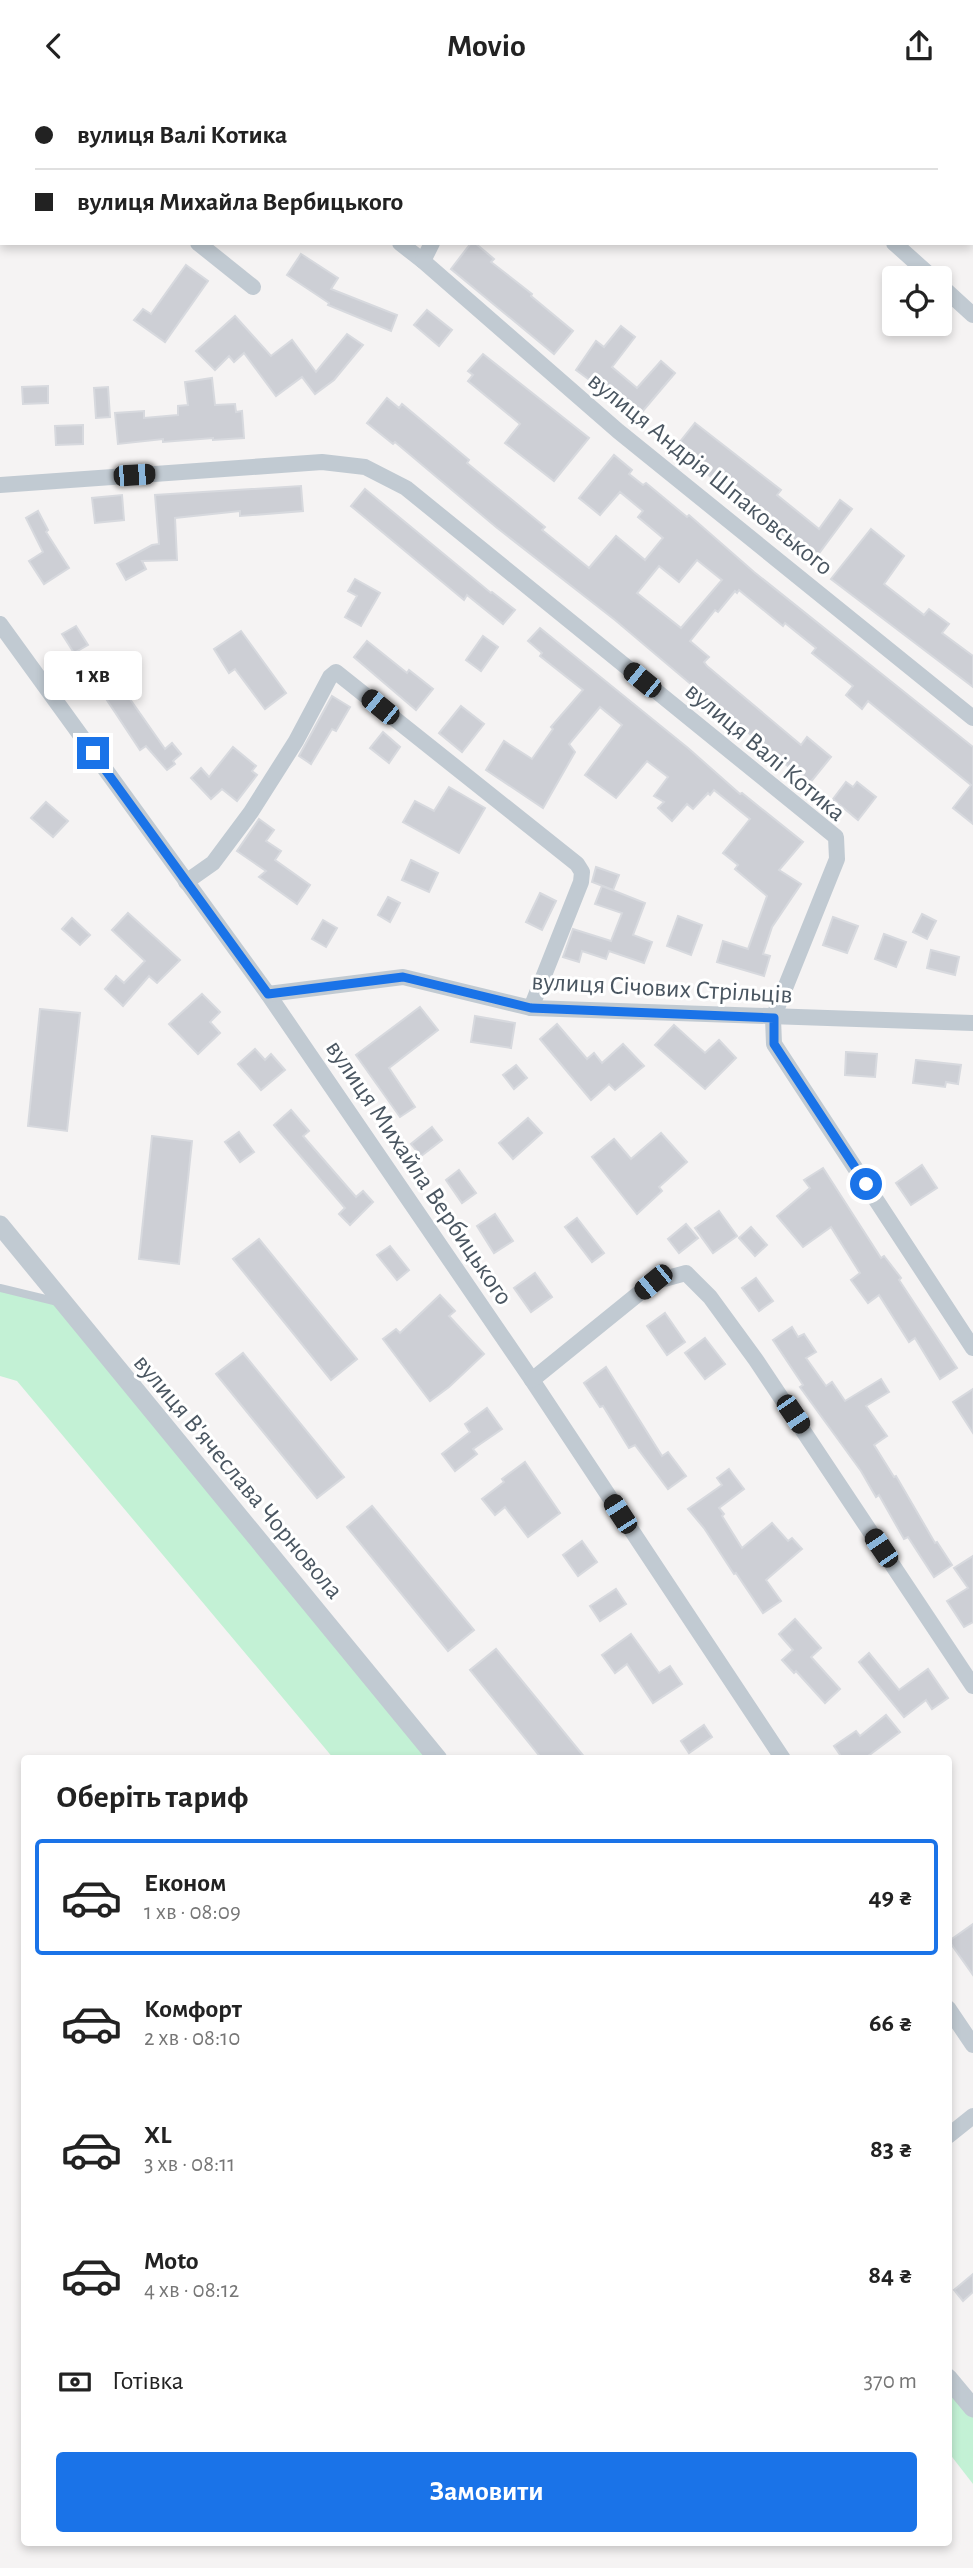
<!DOCTYPE html>
<html lang="uk">
<meta charset="utf-8">
<style>
:root{--surface:#fff;--page:#f6f6f6;--text:#222;--muted:#767676;--line:#e0e0e0;--accent:#1a73e8}
body{margin:0;font-family:"Alegreya Sans",sans-serif;background:var(--page);color:var(--text);height:100vh;display:flex;flex-direction:column;font-size:26px;white-space:nowrap}
*{box-sizing:border-box;margin:0}
p{font-size:23px;color:var(--muted)}
.icon{flex:none;width:38px;height:38px;fill:none;stroke:currentColor;stroke-width:2;stroke-linecap:round;stroke-linejoin:round}
.map{position:relative;flex:1;overflow:hidden}
.drawer{position:absolute;left:21px;top:1664px;width:931px;height:791px;display:flex;flex-direction:column;background:var(--surface);border-radius:7px;box-shadow:0 4px 10px #0003}
.drawer>*{flex:none}
.hud{position:absolute;left:0px;top:0px;width:973px;height:154px;box-shadow:0 4px 10px #0003;display:grid;align-content:center;height:154px;padding:0 35px;background:var(--surface)}
.buttons{position:absolute;left:882px;top:175px;display:grid;gap:14px}
.buttons a{display:grid;place-items:center;width:70px;height:70px;border-radius:7px;background:var(--surface);box-shadow:0 4px 10px #0003;font-size:35px}
.end{position:absolute;width:32px;height:32px;margin:-16px;border:9px solid #1a73e8;background:#fff;box-shadow:0 0 0 4px #fff}
.from{border-radius:50%}
.bubble{position:absolute;height:49px;border-radius:7px;background:var(--surface);box-shadow:0 4px 10px #0003;font-size:23px;font-weight:700;line-height:49px;text-align:center}
.car{position:absolute;width:21px;height:42px;margin:-21px -10px;border-radius:9px;box-shadow:0 0 5px 2px #0007;background:linear-gradient(#222 24%,#8ab4d8 0 40%,#222 0 76%,#8ab4d8 0 86%,#222 0)}
.hud b{display:flex;align-items:center;gap:24px;height:66px;font-size:26px}
.hud b+b{border-top:2px solid var(--line)}
.hud i{width:18px;height:18px;background:var(--text)}
ul{padding:0;list-style:none}
li{display:flex;align-items:center;gap:21px;height:116px;margin:0 14px 10px;padding:0 21px;border:4px solid transparent;border-radius:7px}
li div{flex:1}
li b{display:block;font-size:26px}
li em{font-style:normal;font-weight:700}
li.current{border-color:var(--accent)}
li>.icon{width:63px;height:63px;stroke-width:1.5}
h2{padding:0 35px;font-size:32px;line-height:84px}
.pay{display:flex;align-items:center;gap:18px;height:77px;padding:0 35px;font-size:26px}
.pay p{margin-inline-start:auto}
.button{display:flex;gap:14px;margin-top:auto;padding:14px 35px}
.button a{flex:1;height:80px;border-radius:7px;background:var(--accent);color:#fff;font-size:28px;font-weight:700;line-height:80px;text-align:center}
header{display:flex;justify-content:space-between;align-items:center;height:91px;padding:0 35px;background:var(--surface);font-size:32px;font-weight:700}
.map>svg:first-child{display:block}
.green{fill:#c3f1d5}
.building{fill:#cdcfd5;stroke:#d7d9de;stroke-width:2;fill-rule:evenodd}
.lines{fill:none;stroke-linecap:round;stroke-linejoin:round}
.service{stroke:#c1cad2;stroke-width:8}
.minor{stroke:#c1cad2;stroke-width:16}
.tertiary{stroke:#c1cad2;stroke-width:19}
.route{stroke:#1a73e8;stroke-width:9}
.labels{text-anchor:middle;stroke-width:6;stroke-linejoin:round;paint-order:stroke}
.street-label{font-size:26px;fill:#4a5661;stroke:#fff}
</style>
<header><svg class="icon" aria-label="back" viewBox="0 0 24 24"><path d="M15 5l-7 7 7 7"/></svg>Movio<svg class="icon" aria-label="share" viewBox="0 0 24 24"><path d="M12 15V3M7 8l5-5 5 5M5 13v7h14v-7"/></svg></header>
<div class="map">
<svg width="973" height="2477" viewBox="0 0 973 2477">
<rect width="100%" height="100%" fill="#f5f3f3"/>
<g class="green">
<polygon points="0,1197 61,1211 438,1668 334,1668 17,1290 0,1285"/>
<polygon points="948,2288 973,2318 973,2393 949,2362"/>
</g>
<g class="building">
<polygon points="471,152 475,152 494,168 491,171 532,203 531,205 573,240 554,263 451,178"/>
<polygon points="301,163 338,187 331,198 397,224 391,240 328,214 329,212 287,184"/>
<polygon points="186,174 208,190 165,251 134,229 143,218 151,223"/>
<polygon points="427,219 452,239 439,255 414,234"/>
<polygon points="235,225 271,265 292,249 316,281 347,243 363,254 334,289 315,303 302,286 276,305 244,262 234,271 229,265 215,279 196,260"/>
<polygon points="621,235 635,246 612,276 637,297 661,270 675,282 636,328 613,308 614,307 576,279 596,250 604,256"/>
<polygon points="483,263 589,347 554,390 505,352 520,333 468,290 473,284 468,280"/>
<polygon points="212,287 215,314 235,313 236,321 242,320 244,347 213,349 213,347 163,351 163,348 118,353 115,322 144,320 144,327 178,324 178,315 188,314 185,291"/>
<polygon points="48,295 48,312 23,313 22,296"/>
<polygon points="108,296 110,326 96,327 94,297"/>
<path d="M387 307 399 317 402 313 469 369 467 372 545 436 542 439 589 477 616 445 645 469 663 447 638 426 643 420 620 401 600 424 579 407 614 364 632 379 629 383 643 394 646 392 687 426 689 424 754 481 973 656V733L953 717 971 694 868 610 862 618 846 604 853 595 812 562 816 557 785 532 783 535 739 499 737 502 735 500 718 521 715 519 690 550 709 566 704 571 707 575 801 654 807 646 831 666 809 693 615 529 496 436 395 351 393 353 367 332ZM697 469 722 489 681 537 637 502 659 475 679 491Z"/>
<polygon points="695,332 781,399 777,404 819,438 840,409 852,418 814,469 675,357"/>
<polygon points="83,334 83,353 56,354 55,335"/>
<polygon points="301,395 303,420 240,425 240,420 175,427 177,469 142,470 146,478 126,489 117,473 152,454 159,453 155,404"/>
<polygon points="365,398 491,502 492,501 515,519 503,533 467,504 464,509 351,415"/>
<polygon points="122,404 124,429 95,432 92,407"/>
<polygon points="38,420 48,439 46,441 69,477 44,493 29,470 43,461 26,427"/>
<polygon points="871,438 904,465 884,493 924,524 929,518 949,533 942,542 973,565 973,596 831,488"/>
<polygon points="355,488 380,502 361,535 345,526 357,505 348,500"/>
<polygon points="76,535 88,554 74,562 62,543"/>
<polygon points="540,537 688,657 740,703 742,702 803,751 779,779 801,793 772,836 763,863 770,865 764,885 717,871 723,850 748,858 767,805 735,778 738,774 723,762 750,728 714,699 710,704 708,702 693,718 687,713 672,730 658,717 664,711 654,705 668,686 647,670 616,707 585,684 622,634 600,616 569,653 575,661 543,717 486,679 504,650 532,668 553,638 551,636 583,599 540,565 542,562 528,550"/>
<polygon points="241,540 286,602 265,618 235,578 229,582 214,558"/>
<polygon points="483,545 498,556 481,580 466,569"/>
<polygon points="367,550 407,582 409,579 433,598 416,619 354,566"/>
<polygon points="123,578 134,595 125,601 165,658 172,652 181,663 173,670 175,673 167,679 146,655 140,659 97,594"/>
<polygon points="332,605 350,616 336,640 332,638 311,673 299,665"/>
<polygon points="461,615 484,633 462,661 439,642"/>
<polygon points="383,641 400,656 389,672 370,657"/>
<polygon points="233,656 256,675 252,680 257,684 237,710 222,698 211,708 191,687 201,677 209,686"/>
<polygon points="846,691 853,696 857,691 876,706 858,729 833,708"/>
<polygon points="449,696 485,717 459,762 403,731 415,710 434,720"/>
<polygon points="46,711 68,730 53,746 31,727"/>
<polygon points="259,728 274,739 266,750 281,760 275,769 310,794 297,813 259,786 266,780 237,760"/>
<polygon points="411,769 438,782 429,801 402,789"/>
<polygon points="596,776 619,784 613,799 592,791"/>
<polygon points="602,795 645,812 633,844 652,851 644,872 609,860 606,868 582,860 579,871 563,866 573,838 611,850 622,822 595,813"/>
<polygon points="540,802 556,810 542,839 526,831"/>
<polygon points="388,806 400,812 390,831 378,824"/>
<polygon points="128,822 180,869 157,892 149,885 123,915 105,898 116,885 124,892 145,870 112,839"/>
<polygon points="922,823 936,830 927,848 913,841"/>
<polygon points="678,825 702,834 691,864 667,855"/>
<polygon points="833,826 858,835 847,862 823,854"/>
<polygon points="72,827 90,844 80,854 62,838"/>
<polygon points="323,829 337,837 326,856 312,848"/>
<polygon points="884,843 906,851 896,876 875,868"/>
<polygon points="931,859 959,866 955,884 927,877"/>
<polygon points="202,903 220,921 210,931 220,942 198,963 169,933"/>
<polygon points="420,916 438,939 389,977 415,1016 400,1026 356,964"/>
<polygon points="40,918 80,922 67,1040 28,1035"/>
<polygon points="475,925 515,932 511,957 471,951"/>
<polygon points="557,933 587,968 594,962 602,972 623,953 644,975 615,999 609,993 591,1009 540,948"/>
<polygon points="674,934 705,962 719,949 736,967 705,998 655,954"/>
<polygon points="255,958 265,969 271,963 285,979 261,999 238,973"/>
<polygon points="846,961 877,963 875,986 845,984"/>
<polygon points="916,969 961,974 958,993 946,991 945,996 913,992"/>
<polygon points="516,974 527,987 514,998 503,984"/>
<polygon points="291,1019 309,1040 303,1045 356,1106 363,1100 373,1111 350,1134 339,1123 345,1117 274,1034"/>
<polygon points="528,1027 542,1042 513,1068 499,1052"/>
<polygon points="432,1036 442,1049 421,1065 411,1053"/>
<polygon points="239,1041 254,1061 240,1071 225,1051"/>
<polygon points="661,1042 687,1071 659,1096 662,1100 637,1123 592,1066 614,1048 631,1068"/>
<polygon points="152,1045 192,1050 179,1173 139,1168"/>
<polygon points="922,1074 937,1097 911,1114 896,1092"/>
<polygon points="823,1077 881,1167 884,1165 901,1187 899,1189 957,1277 940,1288 915,1247 909,1251 879,1204 868,1212 851,1189 860,1182 831,1136 803,1156 777,1125 810,1097 804,1089"/>
<polygon points="459,1079 476,1102 462,1112 446,1089"/>
<polygon points="719,1120 737,1145 713,1162 695,1137"/>
<polygon points="495,1123 513,1150 494,1162 477,1135"/>
<polygon points="577,1127 604,1162 592,1171 565,1136"/>
<polygon points="686,1133 698,1147 679,1162 668,1148"/>
<polygon points="751,1136 767,1154 755,1165 739,1147"/>
<polygon points="259,1148 357,1268 331,1289 233,1168"/>
<polygon points="390,1155 409,1179 397,1189 377,1164"/>
<polygon points="535,1182 552,1206 531,1221 514,1197"/>
<polygon points="756,1187 773,1210 759,1220 742,1197"/>
<polygon points="440,1204 455,1220 449,1225 484,1263 449,1296 430,1310 383,1248 396,1238 400,1242"/>
<polygon points="665,1222 685,1251 667,1264 647,1235"/>
<polygon points="792,1236 798,1246 804,1243 816,1261 806,1267 826,1295 832,1291 845,1310 881,1288 889,1301 866,1315 887,1345 874,1354 894,1386 896,1385 935,1452 937,1451 952,1474 934,1486 908,1446 904,1448 879,1404 876,1406 861,1380 800,1296 803,1294 773,1249"/>
<polygon points="705,1247 725,1273 705,1288 685,1262"/>
<polygon points="243,1262 344,1386 317,1407 216,1283"/>
<polygon points="606,1276 662,1365 668,1361 686,1385 668,1398 635,1354 629,1357 603,1315 600,1316 584,1292"/>
<polygon points="973,1298 973,1342 953,1311"/>
<polygon points="487,1317 502,1338 473,1358 477,1363 455,1380 442,1363 470,1341 465,1333"/>
<polygon points="525,1371 560,1422 528,1446 505,1416 495,1424 482,1408 504,1391 502,1388"/>
<polygon points="729,1378 744,1398 719,1417 724,1423 722,1425 742,1457 772,1432 788,1450 792,1447 802,1458 766,1489 781,1510 763,1522 736,1482 734,1483 704,1437 688,1418 722,1394 717,1387"/>
<polygon points="372,1415 474,1539 448,1560 347,1436"/>
<polygon points="582,1450 597,1471 578,1485 563,1464"/>
<polygon points="973,1465 973,1531 964,1536 947,1510 968,1497 954,1477"/>
<polygon points="616,1498 626,1513 600,1530 590,1515"/>
<polygon points="795,1528 821,1557 811,1566 840,1598 825,1612 796,1580 794,1582 782,1569 793,1559 779,1543"/>
<polygon points="631,1543 659,1582 670,1575 682,1593 653,1612 627,1573 615,1582 602,1564"/>
<polygon points="496,1558 586,1668 542,1668 470,1579"/>
<polygon points="869,1562 899,1599 928,1578 948,1607 932,1618 926,1609 904,1626 859,1571"/>
<polygon points="886,1624 900,1641 864,1668 843,1668 834,1655 856,1640 860,1645"/>
<polygon points="704,1634 712,1646 689,1662 681,1650"/>
<polygon points="973,1833 973,1884 949,1850"/>
<polygon points="973,2183 973,2201 963,2210 954,2199"/>
</g>
<g class="lines">
<polyline class="service" points="0,1197 58,1211"/>
<g class="minor">
<polyline points="732,0 734,2"/>
<polyline points="188,2 189,0"/>
<polyline points="506,2 507,0"/>
<polyline points="790,2 792,0"/>
<polyline points="0,14 2,15"/>
<polyline points="198,152 253,196"/>
<polyline points="400,152 423,170 432,152"/>
<polyline points="894,152 933,187"/>
<polyline points="423,170 618,340 973,627"/>
<polyline points="940,194 973,224"/>
<polyline points="0,394 322,371 365,376 406,397 836,746 837,768 773,927 774,953 973,1257"/>
<polyline points="0,533 268,903 532,1289 783,1668"/>
<polyline points="186,791 213,772 251,721 296,650 330,586 336,581 577,773 582,781 581,791 531,917"/>
<polyline points="268,903 403,886 531,917 973,932"/>
<polyline points="532,1289 653,1191 686,1182 710,1206 756,1269 973,1595"/>
<polyline points="948,1917 973,1954"/>
<polyline points="948,2045 973,2025"/>
</g>
<g class="tertiary">
<polyline points="0,1134 438,1668"/>
<polyline points="948,2287 973,2317"/>
</g>
</g>
<g class="lines">
<polyline class="route" points="93,662 268,903 403,886 531,917 774,927 774,953 866,1093"/>
</g>
<g class="labels">
<g class="street-label">
<text transform="translate(711 382) rotate(39)" y="9">вулиця Андрія Шпаковського</text>
<text transform="translate(766 660) rotate(40)" y="9">вулиця Валі Котика</text>
<text transform="translate(662 896) rotate(3)" y="9">вулиця Січових Стрільців</text>
<text transform="translate(420 1081) rotate(56)" y="9">вулиця Михайла Вербицького</text>
<text transform="translate(239 1385) rotate(50)" y="9">вулиця В'ячеслава Чорновола</text>
</g>
</g>
</svg>
<div class="buttons">
<a><svg class="icon" aria-label="locate" viewBox="0 0 24 24"><circle cx="12" cy="12" r="6"/><path d="M12 2v4M12 18v4M2 12h4M18 12h4"/></svg></a>
</div>
<i class="end from" style="left:866px;top:1093px"></i>
<i class="end" style="left:93px;top:662px"></i>
<div class="bubble" style="left:44px;top:560px;width:98px">1 хв</div>
<i class="car" style="left:134px;top:384px;rotate:86deg"></i>
<i class="car" style="left:642px;top:589px;rotate:309deg"></i>
<i class="car" style="left:380px;top:616px;rotate:309deg"></i>
<i class="car" style="left:653px;top:1191px;rotate:231deg"></i>
<i class="car" style="left:793px;top:1323px;rotate:146deg"></i>
<i class="car" style="left:620px;top:1423px;rotate:327deg"></i>
<i class="car" style="left:881px;top:1457px;rotate:326deg"></i>
<div class="hud">
<b><i class="from"></i>вулиця Валі Котика</b>
<b><i></i>вулиця Михайла Вербицького</b>
</div>
<section class="drawer">
<h2>Оберіть тариф</h2>
<ul>
<li class="current"><svg class="icon" aria-label="car" viewBox="0 0 24 24"><path d="M5 17H2v-5l4-1 3-4h7l3 4 3 1v5h-3M9 17h6M6 11h13"/><circle cx="7" cy="17" r="2"/><circle cx="17" cy="17" r="2"/></svg><div><b>Економ</b><p>1 хв · 08:09</p></div><em>49 ₴</em></li>
<li><svg class="icon" aria-label="car" viewBox="0 0 24 24"><path d="M5 17H2v-5l4-1 3-4h7l3 4 3 1v5h-3M9 17h6M6 11h13"/><circle cx="7" cy="17" r="2"/><circle cx="17" cy="17" r="2"/></svg><div><b>Комфорт</b><p>2 хв · 08:10</p></div><em>66 ₴</em></li>
<li><svg class="icon" aria-label="car" viewBox="0 0 24 24"><path d="M5 17H2v-5l4-1 3-4h7l3 4 3 1v5h-3M9 17h6M6 11h13"/><circle cx="7" cy="17" r="2"/><circle cx="17" cy="17" r="2"/></svg><div><b>XL</b><p>3 хв · 08:11</p></div><em>83 ₴</em></li>
<li><svg class="icon" aria-label="car" viewBox="0 0 24 24"><path d="M5 17H2v-5l4-1 3-4h7l3 4 3 1v5h-3M9 17h6M6 11h13"/><circle cx="7" cy="17" r="2"/><circle cx="17" cy="17" r="2"/></svg><div><b>Moto</b><p>4 хв · 08:12</p></div><em>84 ₴</em></li>
</ul>
<div class="pay"><svg class="icon" aria-label="cash" viewBox="0 0 24 24"><path d="M3 7h18v10H3z"/><circle cx="12" cy="12" r="2"/></svg>Готівка<p>370 m</p></div>
<div class="button"><a>Замовити</a></div>
</section>
</div>
